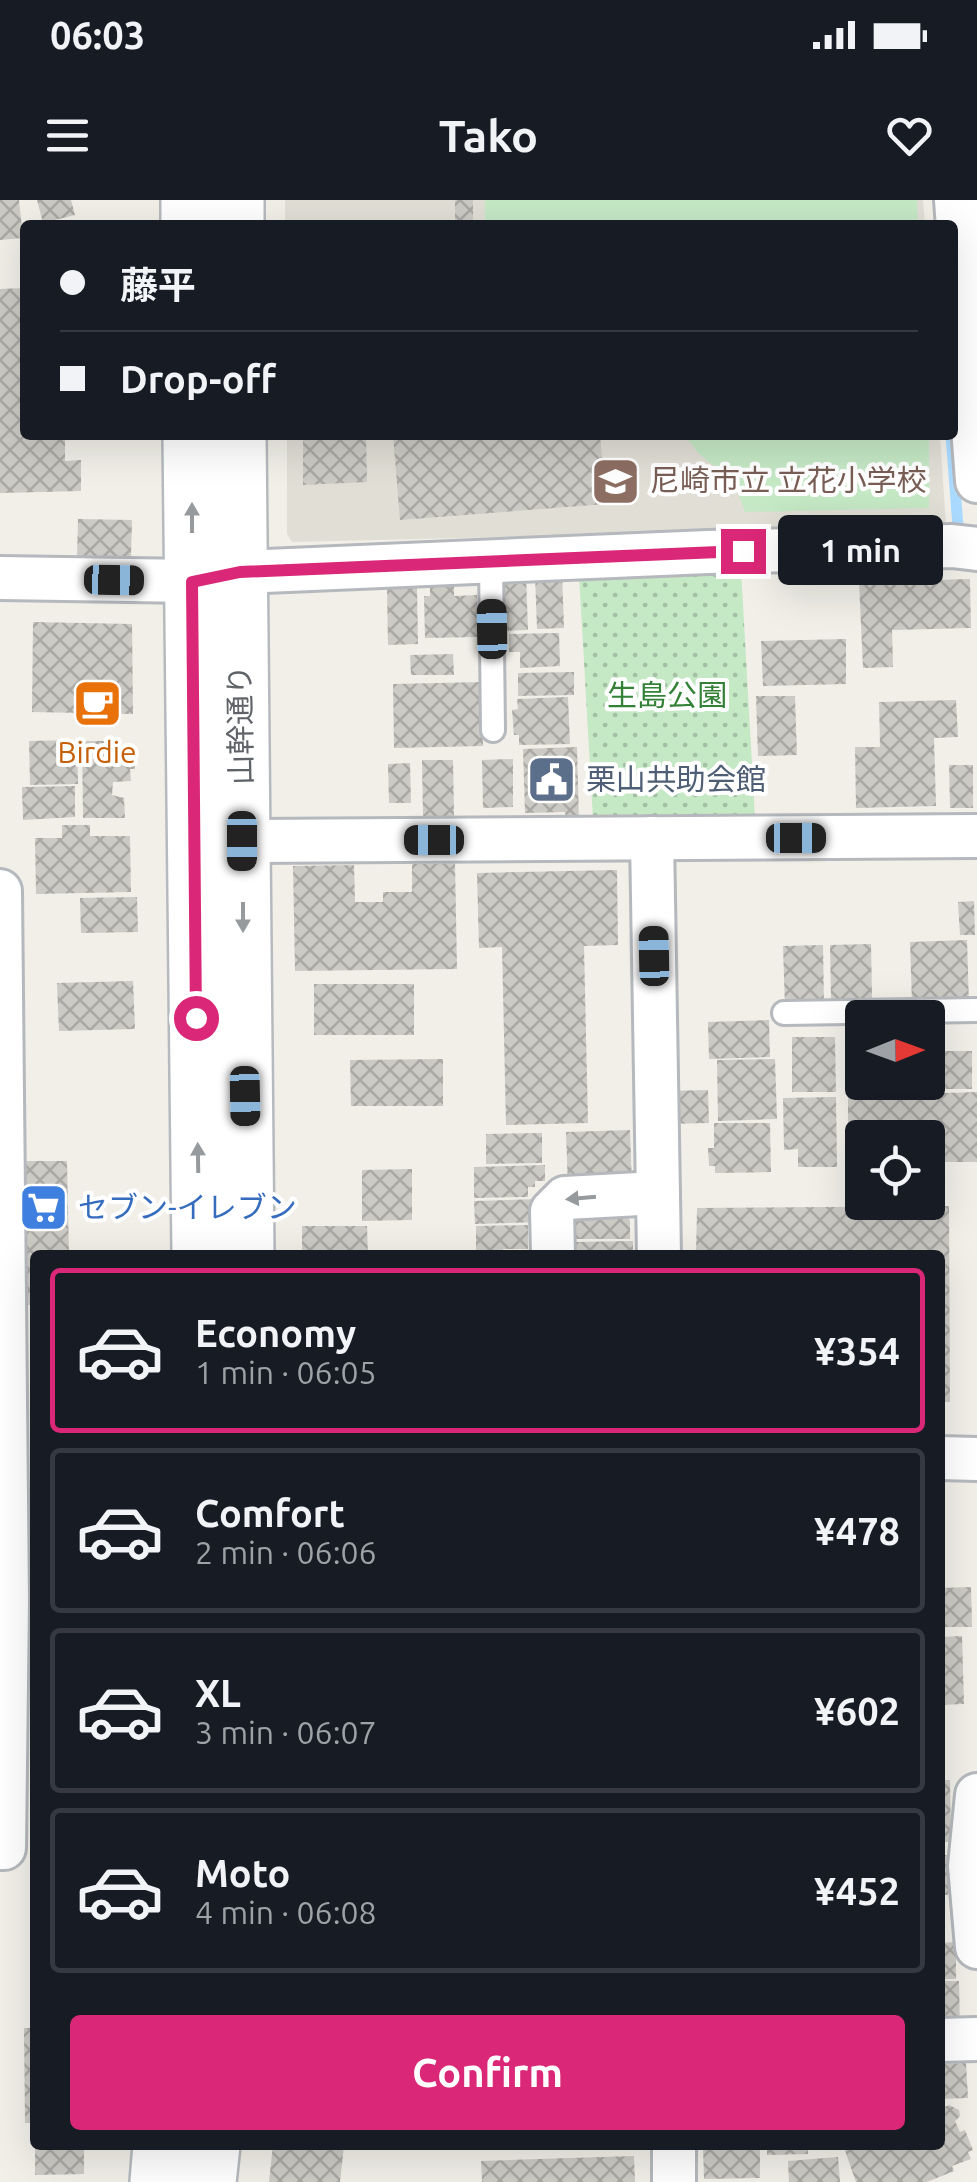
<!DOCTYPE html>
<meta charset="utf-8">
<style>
:root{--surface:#171b24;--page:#242831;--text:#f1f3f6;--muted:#9ea1a6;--line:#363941;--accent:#db2777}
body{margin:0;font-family:Ubuntu,"Noto Sans JP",sans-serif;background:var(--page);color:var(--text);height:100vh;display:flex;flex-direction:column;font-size:38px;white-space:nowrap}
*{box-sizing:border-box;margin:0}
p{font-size:32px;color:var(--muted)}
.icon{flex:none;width:55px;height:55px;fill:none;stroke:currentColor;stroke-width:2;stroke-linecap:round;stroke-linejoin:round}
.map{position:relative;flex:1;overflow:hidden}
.drawer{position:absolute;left:30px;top:1050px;width:915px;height:900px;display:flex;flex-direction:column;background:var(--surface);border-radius:10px;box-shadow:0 10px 40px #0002}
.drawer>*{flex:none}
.banner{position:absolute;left:20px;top:20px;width:938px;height:220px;border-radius:10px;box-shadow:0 10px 40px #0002;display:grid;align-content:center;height:220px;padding:0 40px;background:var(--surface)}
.needle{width:65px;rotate:89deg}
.fabs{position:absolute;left:845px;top:800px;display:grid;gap:20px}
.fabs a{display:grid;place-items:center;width:100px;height:100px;border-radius:10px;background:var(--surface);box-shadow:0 10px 40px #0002;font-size:50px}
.end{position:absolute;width:45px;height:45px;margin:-22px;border:12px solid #db2777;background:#fff;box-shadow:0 0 0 5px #fff}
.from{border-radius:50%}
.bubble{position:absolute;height:70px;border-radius:10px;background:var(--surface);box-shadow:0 10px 40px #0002;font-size:32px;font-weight:700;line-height:70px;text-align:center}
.car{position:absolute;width:30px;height:60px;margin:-30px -15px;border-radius:12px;box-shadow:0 0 8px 2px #0007;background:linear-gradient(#222 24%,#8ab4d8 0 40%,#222 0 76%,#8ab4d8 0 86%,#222 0)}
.banner b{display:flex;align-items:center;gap:35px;height:95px;font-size:38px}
.banner b+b{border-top:2px solid var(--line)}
.banner i{width:25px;height:25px;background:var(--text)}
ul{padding:18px 0 0;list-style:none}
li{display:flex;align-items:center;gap:30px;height:165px;margin:0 20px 15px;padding:0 20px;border:5px solid var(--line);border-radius:10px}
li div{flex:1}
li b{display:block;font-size:38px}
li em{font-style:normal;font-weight:700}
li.selected{border-color:var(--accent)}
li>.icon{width:90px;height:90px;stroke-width:1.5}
.button{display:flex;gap:20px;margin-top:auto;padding:20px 40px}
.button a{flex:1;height:115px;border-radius:10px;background:var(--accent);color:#fff;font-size:40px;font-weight:700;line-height:115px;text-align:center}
.status{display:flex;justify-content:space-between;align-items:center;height:70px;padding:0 50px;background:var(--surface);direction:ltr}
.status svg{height:28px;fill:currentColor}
header{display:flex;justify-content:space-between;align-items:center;height:130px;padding:0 40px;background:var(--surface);font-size:45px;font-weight:700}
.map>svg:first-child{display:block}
.education{fill:#e1ded6}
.park{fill:url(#park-dots)}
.pitch{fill:#c5e8c5}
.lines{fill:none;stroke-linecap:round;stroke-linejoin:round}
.stream{stroke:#aadaff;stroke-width:11}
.building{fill:url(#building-cross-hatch)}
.lane-casing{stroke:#b5b8bc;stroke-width:28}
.street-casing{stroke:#b5b8bc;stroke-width:48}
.secondary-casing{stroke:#b6babf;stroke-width:60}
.lane{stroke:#fff;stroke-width:22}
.street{stroke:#fff;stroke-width:42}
.secondary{stroke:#fff;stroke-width:55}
.oneway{fill:#979a9d}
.route{stroke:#db2777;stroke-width:12}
.labels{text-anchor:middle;stroke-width:8;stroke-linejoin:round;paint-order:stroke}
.education-label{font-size:30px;fill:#785e54;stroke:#fff;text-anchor:start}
.park-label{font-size:30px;fill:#348238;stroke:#fff}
.street-label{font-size:30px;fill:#5f6368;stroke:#fff}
.food-label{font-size:30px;fill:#c56008;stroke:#fff}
.service-label{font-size:30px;fill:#4e5e75;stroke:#fff;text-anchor:start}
.shop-label{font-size:30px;fill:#366cbe;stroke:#fff;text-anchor:start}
</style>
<div class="status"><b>06:03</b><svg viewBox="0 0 49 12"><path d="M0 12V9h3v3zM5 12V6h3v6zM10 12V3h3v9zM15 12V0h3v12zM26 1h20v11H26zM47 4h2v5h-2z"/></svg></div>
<header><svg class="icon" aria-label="menu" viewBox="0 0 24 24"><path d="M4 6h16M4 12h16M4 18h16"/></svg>Tako<svg class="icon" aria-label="heart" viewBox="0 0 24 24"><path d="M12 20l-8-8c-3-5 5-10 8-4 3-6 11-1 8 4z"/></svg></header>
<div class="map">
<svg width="977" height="1982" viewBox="0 0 977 1982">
<defs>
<pattern id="park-dots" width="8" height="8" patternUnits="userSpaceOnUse" patternTransform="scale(2.5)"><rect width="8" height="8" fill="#c5e8c5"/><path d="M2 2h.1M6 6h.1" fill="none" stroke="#a3c0a4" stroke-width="1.8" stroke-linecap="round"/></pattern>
<pattern id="building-cross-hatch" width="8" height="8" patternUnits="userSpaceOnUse" patternTransform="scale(2.5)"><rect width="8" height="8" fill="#cccac5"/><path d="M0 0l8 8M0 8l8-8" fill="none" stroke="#a9a8a4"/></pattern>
</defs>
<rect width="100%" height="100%" fill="#f1efe8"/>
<g class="education">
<polygon points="285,0 923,0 925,25 285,25"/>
<polygon points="287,235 940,235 946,326 292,342 287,334"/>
</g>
<polygon class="park" points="741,369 755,618 593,619 579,374"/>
<g class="pitch">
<polygon points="485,0 917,0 918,25 485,25"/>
<polygon points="684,235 929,235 929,308 745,312 734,282 699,254"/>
</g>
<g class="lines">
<polyline class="stream" points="951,235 958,327"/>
</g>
<g class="building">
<polygon points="0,0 19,0 23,38 0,40"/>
<polygon points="37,0 71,0 75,15 43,23"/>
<rect x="455" y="0" width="18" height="25"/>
<polygon points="25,88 25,235 65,235 65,261 81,260 81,291 0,293 0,89"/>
<polygon points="303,235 366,235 367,282 303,285"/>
<polygon points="393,235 600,235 606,304 400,320"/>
<polygon points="78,319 132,320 131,357 77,357"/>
<polygon points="562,374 564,428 537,429 535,375"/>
<polygon points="526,376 528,430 501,431 499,377"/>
<polygon points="970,379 971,428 892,430 893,467 863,468 859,382"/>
<polygon points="430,384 454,384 454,396 477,395 478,437 425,438 424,396 430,396"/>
<polygon points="417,387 418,444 388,445 387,388"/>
<polygon points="33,422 132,424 133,514 32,512"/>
<polygon points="559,433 560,466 520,468 520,452 509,452 509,434"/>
<polygon points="846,439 846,484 763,486 761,441"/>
<polygon points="453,454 454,475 411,475 410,455"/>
<polygon points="574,472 574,495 518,496 518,473"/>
<polygon points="482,482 483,546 394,548 393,484"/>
<polygon points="756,496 795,496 797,555 758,556"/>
<polygon points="568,497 570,544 519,545 519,535 514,535 512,510 518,509 517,499"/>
<polygon points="956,500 958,537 934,538 936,606 856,608 855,547 880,547 879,502"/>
<polygon points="77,540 78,584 30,585 29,541"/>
<polygon points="82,541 114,541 113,552 135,552 135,569 130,569 131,581 113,582 112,595 124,598 125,618 83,618"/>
<polygon points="577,547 579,621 566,621 565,612 525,613 523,549"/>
<polygon points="513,559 513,607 483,608 482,560"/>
<polygon points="422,560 453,560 454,616 423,617"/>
<polygon points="410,563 411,603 389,603 388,564"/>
<polygon points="949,565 973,565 973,608 950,608"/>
<polygon points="75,586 75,617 23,620 22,587"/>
<polygon points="62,625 90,625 90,636 130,636 131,692 36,694 35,638 62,638"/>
<polygon points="455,663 457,769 295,771 293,666 354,665 355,702 383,702 383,692 412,692 412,664"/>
<polygon points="617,670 618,745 584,746 588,923 506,925 502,747 479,748 477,673"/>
<polygon points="137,697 138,732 81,733 80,698"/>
<polygon points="974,701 975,735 960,735 958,702"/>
<polygon points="967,740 969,803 912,804 910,742"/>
<polygon points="871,744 872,799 831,800 830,745"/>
<polygon points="823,745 824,807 785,808 783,746"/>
<polygon points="133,781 135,829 59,831 57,783"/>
<rect x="314" y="784" width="100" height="51"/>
<polygon points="769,820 770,857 709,859 708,822"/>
<polygon points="792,837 835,837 836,892 792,892"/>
<polygon points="862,841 862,882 896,882 896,890 853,890 853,842"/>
<polygon points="928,843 942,843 942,851 972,851 972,889 905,889 905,882 928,882"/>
<polygon points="443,859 443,906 351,906 350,860"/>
<polygon points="775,859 777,919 718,921 717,860"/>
<polygon points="708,890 709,923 667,924 666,891"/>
<polygon points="977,892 977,962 928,962 928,938 888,938 887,922 848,923 848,896"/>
<polygon points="836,897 837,967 798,967 798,949 784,950 783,898"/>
<polygon points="714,923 770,923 771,972 715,973 715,966 709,966 708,948 714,948"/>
<polygon points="630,930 632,986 568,988 566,932"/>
<polygon points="542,933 542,963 486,964 486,934"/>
<polygon points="17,961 67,961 69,1055 35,1055 35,1105 19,1105"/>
<polygon points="545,965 545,981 535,981 535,987 528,987 528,997 474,998 474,967"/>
<polygon points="412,969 412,1020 362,1021 362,970"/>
<polygon points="538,999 539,1022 475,1024 474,1001"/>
<polygon points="949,1006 950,1202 940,1202 940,1055 696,1055 697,1008"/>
<polygon points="576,1014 626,1014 630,1021 630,1039 568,1039 568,1022"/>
<polygon points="528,1025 528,1049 503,1049 503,1054 476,1055 476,1026"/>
<polygon points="302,1026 367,1026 368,1055 302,1055"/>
<polygon points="633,1041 633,1055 575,1055 575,1042"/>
<polygon points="33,1277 35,1359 20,1359 19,1288"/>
<polygon points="971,1387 972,1427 940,1427 940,1388"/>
<polygon points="962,1436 964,1504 940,1505 940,1437"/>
<polygon points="940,1580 950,1580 951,1642 940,1642"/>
<rect x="940" y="1655" width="8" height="40"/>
<polygon points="956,1742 956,1779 940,1779 940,1743"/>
<polygon points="940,1781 959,1781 960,1830 940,1830"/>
<polygon points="24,1828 35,1828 35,1923 25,1923"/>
<polygon points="966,1863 968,1898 940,1899 940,1864"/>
<polygon points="949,1905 959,1910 960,1916 955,1921 960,1932 965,1930 973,1950 968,1952 971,1959 952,1966 954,1971 927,1982 856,1982 843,1945 940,1945 940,1909"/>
<polygon points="35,1945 84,1945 84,1974 35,1975"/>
<polygon points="273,1945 344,1945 340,1982 269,1982"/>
<polygon points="760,1945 760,1978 704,1979 703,1946"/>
<polygon points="767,1945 808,1945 808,1954 767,1955"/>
<polygon points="634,1956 635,1982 482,1982 481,1961"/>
<polygon points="838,1957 840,1982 789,1982 788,1961"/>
</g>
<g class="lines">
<defs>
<g id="lane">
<polyline points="491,361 493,530"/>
<polyline points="784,813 977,810"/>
</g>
<g id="street">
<polyline points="956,0 977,281"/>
<polyline points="0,378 192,381 240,372 708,352 952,346 977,349"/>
<polyline points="652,638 659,1055"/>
<polyline points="242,641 977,636"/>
<polyline points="0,691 7,1401 4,1648 0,1648"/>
<polyline points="553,1055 552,1011 565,998 658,993"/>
<polyline points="940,1258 977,1259"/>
<polyline points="977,1595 970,1666 977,1747"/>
<polyline points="940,1840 977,1839"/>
<polyline points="674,1945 674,1982"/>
</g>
<g id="secondary">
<polyline points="189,0 189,25"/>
<polyline points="236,0 236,25"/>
<polyline points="191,235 200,1055"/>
<polyline points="238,235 246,1055"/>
<polyline points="158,1982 161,1945"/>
<polyline points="208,1982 212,1945"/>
</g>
</defs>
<use href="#lane" class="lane-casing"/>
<use href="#street" class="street-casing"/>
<use href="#secondary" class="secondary-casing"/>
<use href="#lane" class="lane"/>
<use href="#street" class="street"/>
<use href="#secondary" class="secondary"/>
</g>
<defs><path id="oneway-solid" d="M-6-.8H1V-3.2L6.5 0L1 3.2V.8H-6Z" transform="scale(2.5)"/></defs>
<g class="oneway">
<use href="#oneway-solid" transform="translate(192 318) rotate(-90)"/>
<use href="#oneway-solid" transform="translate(243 717) rotate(90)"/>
<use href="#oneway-solid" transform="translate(198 958) rotate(-91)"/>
<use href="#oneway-solid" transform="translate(581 998) rotate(175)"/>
</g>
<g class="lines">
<polyline class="route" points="196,818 192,382 240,372 743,351"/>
</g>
<defs>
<symbol id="school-square" viewBox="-11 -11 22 22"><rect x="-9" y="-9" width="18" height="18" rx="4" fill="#8d6e63" stroke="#fff"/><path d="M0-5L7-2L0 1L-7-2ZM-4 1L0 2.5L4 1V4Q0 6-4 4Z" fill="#fff"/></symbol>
<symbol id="cafe-square" viewBox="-11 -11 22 22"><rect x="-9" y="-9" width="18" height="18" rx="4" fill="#e8710a" stroke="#fff"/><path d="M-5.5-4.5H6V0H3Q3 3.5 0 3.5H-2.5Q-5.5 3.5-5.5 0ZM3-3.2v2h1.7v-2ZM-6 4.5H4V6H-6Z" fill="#fff"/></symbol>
<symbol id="civic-square" viewBox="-11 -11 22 22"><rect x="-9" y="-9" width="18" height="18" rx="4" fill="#5c6f8a" stroke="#fff"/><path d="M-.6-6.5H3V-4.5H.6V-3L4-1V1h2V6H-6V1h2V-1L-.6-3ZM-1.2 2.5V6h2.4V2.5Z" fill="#fff"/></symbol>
<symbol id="supermarket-square" viewBox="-11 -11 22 22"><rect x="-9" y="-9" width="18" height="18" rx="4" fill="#3f7fe0" stroke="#fff"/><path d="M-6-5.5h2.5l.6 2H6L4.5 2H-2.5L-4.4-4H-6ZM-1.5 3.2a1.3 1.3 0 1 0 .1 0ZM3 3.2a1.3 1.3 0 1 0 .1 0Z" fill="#fff"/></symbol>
</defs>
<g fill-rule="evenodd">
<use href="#school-square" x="588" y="254" width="55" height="55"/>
<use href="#cafe-square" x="70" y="476" width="55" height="55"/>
<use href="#civic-square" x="524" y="552" width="55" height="55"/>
<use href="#supermarket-square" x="16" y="980" width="55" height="55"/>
</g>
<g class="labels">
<g class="education-label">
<text x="650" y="291">尼崎市立 立花小学校</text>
</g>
<g class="park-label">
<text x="667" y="506">生島公園</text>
</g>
<g class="street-label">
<text transform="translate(241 525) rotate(-91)" y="10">山幹通り</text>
</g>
<g class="food-label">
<text x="97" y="563">Birdie</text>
</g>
<g class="service-label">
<text x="586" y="590">栗山共助会館</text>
</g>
<g class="shop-label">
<text x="78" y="1018">セブン-イレブン</text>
</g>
</g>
</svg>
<div class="fabs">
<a><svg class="needle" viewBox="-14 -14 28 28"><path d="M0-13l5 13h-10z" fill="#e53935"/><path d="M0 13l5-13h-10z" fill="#9ea1a6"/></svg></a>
<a><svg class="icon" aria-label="locate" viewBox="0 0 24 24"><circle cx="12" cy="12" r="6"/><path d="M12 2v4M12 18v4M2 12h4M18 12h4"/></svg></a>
</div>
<i class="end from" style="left:196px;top:818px"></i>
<i class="end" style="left:743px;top:351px"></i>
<div class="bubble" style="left:778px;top:315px;width:165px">1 min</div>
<i class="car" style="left:114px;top:380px;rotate:91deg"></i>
<i class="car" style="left:492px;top:429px;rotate:359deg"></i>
<i class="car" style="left:796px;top:638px;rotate:90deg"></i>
<i class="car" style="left:434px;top:640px;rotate:270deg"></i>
<i class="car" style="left:242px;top:641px;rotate:180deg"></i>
<i class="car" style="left:654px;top:756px;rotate:359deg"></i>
<i class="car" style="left:245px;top:896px;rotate:179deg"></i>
<div class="banner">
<b><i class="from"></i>藤平</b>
<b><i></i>Drop-off</b>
</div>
<section class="drawer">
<ul>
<li class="selected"><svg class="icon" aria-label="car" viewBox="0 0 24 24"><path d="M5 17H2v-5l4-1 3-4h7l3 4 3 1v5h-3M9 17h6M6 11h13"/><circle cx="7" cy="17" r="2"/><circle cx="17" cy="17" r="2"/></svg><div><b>Economy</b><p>1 min · 06:05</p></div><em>¥354</em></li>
<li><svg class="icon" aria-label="car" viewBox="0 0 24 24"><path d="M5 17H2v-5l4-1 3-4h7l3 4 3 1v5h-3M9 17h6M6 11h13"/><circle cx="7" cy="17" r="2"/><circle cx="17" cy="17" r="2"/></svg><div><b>Comfort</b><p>2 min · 06:06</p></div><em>¥478</em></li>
<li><svg class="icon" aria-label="car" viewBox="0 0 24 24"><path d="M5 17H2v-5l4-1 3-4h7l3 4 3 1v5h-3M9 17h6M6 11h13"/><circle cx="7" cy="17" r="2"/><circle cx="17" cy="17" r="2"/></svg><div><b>XL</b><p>3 min · 06:07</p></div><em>¥602</em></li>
<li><svg class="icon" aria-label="car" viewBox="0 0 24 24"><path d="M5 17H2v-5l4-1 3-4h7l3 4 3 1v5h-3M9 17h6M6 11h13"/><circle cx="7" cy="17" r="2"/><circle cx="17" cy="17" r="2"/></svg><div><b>Moto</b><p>4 min · 06:08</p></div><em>¥452</em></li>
</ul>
<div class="button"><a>Confirm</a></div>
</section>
</div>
